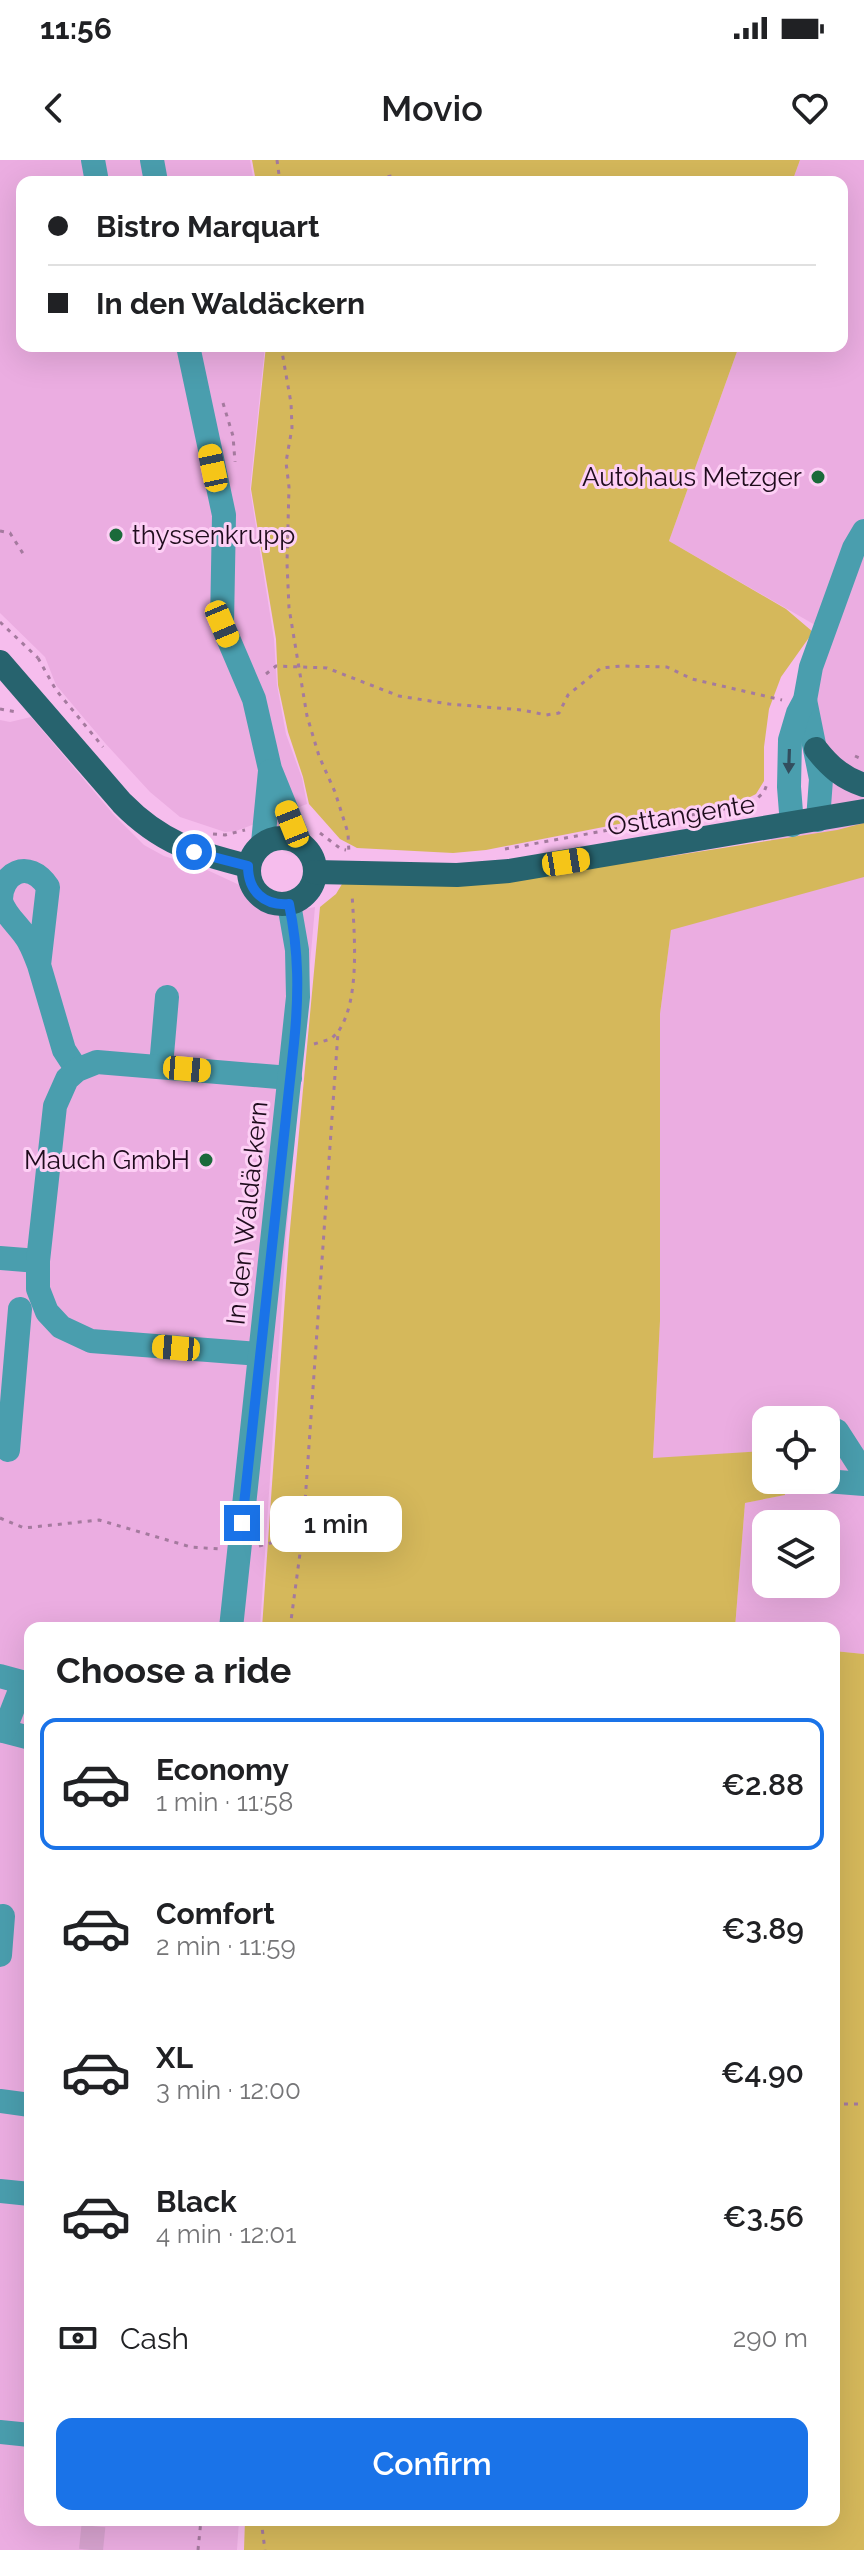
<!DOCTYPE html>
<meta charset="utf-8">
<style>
:root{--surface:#fff;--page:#f6f6f6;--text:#202124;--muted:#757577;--line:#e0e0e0;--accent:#1a73e8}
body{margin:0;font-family:Raleway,sans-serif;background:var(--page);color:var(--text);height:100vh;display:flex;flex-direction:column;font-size:30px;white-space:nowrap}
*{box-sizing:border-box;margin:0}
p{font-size:26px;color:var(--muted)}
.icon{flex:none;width:44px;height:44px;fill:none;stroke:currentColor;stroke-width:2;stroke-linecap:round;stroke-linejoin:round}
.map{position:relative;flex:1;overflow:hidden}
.details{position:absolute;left:24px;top:1462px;width:816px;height:904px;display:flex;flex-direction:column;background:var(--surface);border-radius:16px;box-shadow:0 8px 32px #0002}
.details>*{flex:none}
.banner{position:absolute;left:16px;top:16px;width:832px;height:176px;border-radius:16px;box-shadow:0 8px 32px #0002;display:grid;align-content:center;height:176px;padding:0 32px;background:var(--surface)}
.controls{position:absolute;left:752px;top:1246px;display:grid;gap:16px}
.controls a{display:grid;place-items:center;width:88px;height:88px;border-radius:16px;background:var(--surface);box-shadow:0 8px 32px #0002;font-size:40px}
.end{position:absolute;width:36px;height:36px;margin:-18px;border:10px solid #1a73e8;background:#fff;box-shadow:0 0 0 4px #fff}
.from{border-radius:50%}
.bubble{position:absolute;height:56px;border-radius:16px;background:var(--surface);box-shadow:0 8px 32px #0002;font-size:26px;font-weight:600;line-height:56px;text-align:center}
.car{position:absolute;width:24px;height:48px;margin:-24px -12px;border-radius:10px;box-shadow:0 0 6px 2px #0007;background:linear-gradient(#f5c518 24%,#345 0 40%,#f5c518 0 76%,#345 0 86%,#f5c518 0)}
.banner b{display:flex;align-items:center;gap:28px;height:76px;font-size:30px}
.banner b+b{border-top:2px solid var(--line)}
.banner i{width:20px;height:20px;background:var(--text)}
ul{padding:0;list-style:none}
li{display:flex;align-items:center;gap:24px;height:132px;margin:0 16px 12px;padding:0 16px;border:4px solid transparent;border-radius:16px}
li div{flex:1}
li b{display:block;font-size:30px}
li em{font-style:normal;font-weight:600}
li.active{border-color:var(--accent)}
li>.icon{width:72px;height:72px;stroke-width:1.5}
h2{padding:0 32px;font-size:36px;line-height:96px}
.pay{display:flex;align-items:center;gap:20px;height:88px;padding:0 32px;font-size:30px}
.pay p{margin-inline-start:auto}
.action{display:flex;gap:16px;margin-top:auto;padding:16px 32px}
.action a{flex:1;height:92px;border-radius:16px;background:var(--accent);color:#fff;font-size:32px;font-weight:600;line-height:92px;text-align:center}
.status{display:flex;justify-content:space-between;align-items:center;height:56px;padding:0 40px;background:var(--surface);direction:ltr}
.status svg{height:22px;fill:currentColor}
header{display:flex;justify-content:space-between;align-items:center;height:104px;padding:0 32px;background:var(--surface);font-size:36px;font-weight:600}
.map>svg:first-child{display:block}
.built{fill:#ebade1;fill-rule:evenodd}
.green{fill:#d5b85b}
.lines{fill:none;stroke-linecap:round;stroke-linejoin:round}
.minor-tunnel{stroke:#d6a2ce;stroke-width:24;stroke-dasharray:24 12;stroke-linecap:butt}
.path{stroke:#a47a9e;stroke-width:3;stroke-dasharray:4 6;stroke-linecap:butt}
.minor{stroke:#4a9eae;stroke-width:24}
.major{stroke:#27636e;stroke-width:24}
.oneway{fill:#324e5e}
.route{stroke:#1a73e8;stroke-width:10}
.poi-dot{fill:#1b6a3a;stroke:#fdcff5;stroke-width:3}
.labels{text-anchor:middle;stroke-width:6;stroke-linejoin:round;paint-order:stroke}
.poi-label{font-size:26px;fill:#1f0c1d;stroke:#fdcff5;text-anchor:end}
.street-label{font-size:26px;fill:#1f0c1d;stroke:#fdcff5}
</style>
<div class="status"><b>11:56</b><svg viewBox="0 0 49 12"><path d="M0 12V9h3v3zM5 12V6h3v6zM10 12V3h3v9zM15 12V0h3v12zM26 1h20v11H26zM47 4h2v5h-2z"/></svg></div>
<header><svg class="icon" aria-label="back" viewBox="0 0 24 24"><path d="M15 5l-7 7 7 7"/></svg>Movio<svg class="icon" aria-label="heart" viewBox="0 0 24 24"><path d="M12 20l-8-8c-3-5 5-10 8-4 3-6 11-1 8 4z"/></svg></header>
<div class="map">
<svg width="864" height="2390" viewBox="0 0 864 2390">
<rect width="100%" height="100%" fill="#f6bded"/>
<g class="built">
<polygon points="0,0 250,0 254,22 22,22 22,186 265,186 250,329 274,479 277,525 286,574 302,618 307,644 236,671 225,672 180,657 150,632 105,583 56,525 45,497 0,453"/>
<path d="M800 0H864V1494L834 1491V1468H735L745 1343 784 1335 782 1320H826V1260H766V1291L653 1299 660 1161V854L671 769 767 716 772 671 828 662 813 530 829 473 669 381 739 186H842V22H792ZM766 1364H826V1424H766Z"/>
<polygon points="31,557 114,655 144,685 164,696 205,709 246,728 267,749 288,752 315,747 286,1079 260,1468 30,1468 30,2360 239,2360 237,2390 0,2390 0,560 10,562"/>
</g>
<g class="green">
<polygon points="252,0 800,0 792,22 256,22"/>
<polygon points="266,186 739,186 669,381 786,449 813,472 781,517 769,549 764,587 764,621 756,634 746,639 486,690 453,693 357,688 340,679 309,644 303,617 288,572 278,525 276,479 251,329"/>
<polygon points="864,663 864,717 671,770 660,854 660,1161 653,1298 766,1291 766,1320 782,1320 785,1335 745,1343 735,1468 262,1468 289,1080 320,747 336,734 345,719 659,698 837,670"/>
<polygon points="834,1491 864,1494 864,2390 244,2390 245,2360 834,2360"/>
</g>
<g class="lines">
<polyline class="minor-tunnel" points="91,2390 94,2360"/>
<g class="path">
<polyline points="277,0 280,22"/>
<polyline points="358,22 392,16"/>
<polyline points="281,186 291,243 292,268 286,302 289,327 287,403 289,448 307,556 319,596 335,632 348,673 349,694"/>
<polyline points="223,243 233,276 235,302"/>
<polyline points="0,371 10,373 24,395"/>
<polyline points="0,462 38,498"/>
<polyline points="38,498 56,530 103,587"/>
<polyline points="266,514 276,506 327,508 399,536 449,544 522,550 546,555 559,553 568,535 601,508 621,506 667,507 692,519 782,540"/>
<polyline points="0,549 16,552"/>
<polyline points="855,596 864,600"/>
<polyline points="320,673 341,689 346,690"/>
<polyline points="213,674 225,675 245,670"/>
<polyline points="505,689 751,644 764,632 767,624"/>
<polyline points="314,884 331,879 338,872"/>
<polyline points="0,1358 24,1368 99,1360 191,1387 220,1389"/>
<polyline points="259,1386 302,1375"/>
<path d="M290 1468 303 1371 338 872C361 839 354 772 352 733"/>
<polyline points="834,1944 864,1944"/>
<polyline points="261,2360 265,2390"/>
<polyline points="198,2390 201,2360"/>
</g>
<g class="minor">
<polyline points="93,0 97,22"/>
<polyline points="152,0 156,22"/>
<polyline points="188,186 224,355 222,464 254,539 270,609 300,683"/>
<polyline points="805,540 821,619 818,660"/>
<polyline points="792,665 789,627 790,580 798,553 805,540 811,507 854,388 864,371"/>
<polyline points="263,683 270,611"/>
<path d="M39 805C36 797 33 789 29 782 22 768 5 756 1 741 0 714 28 697 48 727L39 805 64 890 77 910"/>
<polyline points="161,906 167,837"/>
<polyline points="0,1098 38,1101"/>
<polyline points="260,1194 91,1181 61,1167 47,1152 38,1129 38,1101 55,946 67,919 77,910 97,902 290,918"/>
<polyline points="826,1266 837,1271 864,1313"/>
<polyline points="8,1290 20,1149"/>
<polyline points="813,1320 864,1324"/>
<polyline points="231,1468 298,837 297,790 289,744"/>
<polyline points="0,1516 22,1522 19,1533"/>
<polyline points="0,1570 30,1578"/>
<polyline points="4,1571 19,1533 30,1536"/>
<polyline points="0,1795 3,1756"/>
<polyline points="0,1941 30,1945"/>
<polyline points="0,2031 30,2034"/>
<polyline points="0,2272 30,2275"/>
</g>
<g class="major">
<path d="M0 502 122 643C161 683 196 693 248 706"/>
<path d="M816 589C830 607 843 618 864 625"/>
<circle cx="282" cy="711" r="33"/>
<polyline points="315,712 457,715 509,711 864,651"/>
</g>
</g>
<defs><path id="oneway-solid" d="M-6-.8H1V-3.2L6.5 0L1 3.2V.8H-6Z" transform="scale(2)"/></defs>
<use class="oneway" href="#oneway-solid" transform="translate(789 601) rotate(92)"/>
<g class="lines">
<path class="route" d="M194 692 248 706C248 731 264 746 289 744 299 792 299 835 294 883L242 1363"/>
</g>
<g class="poi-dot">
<circle cx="818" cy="317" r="8"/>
<circle cx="116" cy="375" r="8"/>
<circle cx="206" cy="1000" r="8"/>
</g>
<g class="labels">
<g class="poi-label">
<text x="802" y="326">Autohaus Metzger</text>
<text x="132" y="384" text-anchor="start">thyssenkrupp</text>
<text x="190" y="1009">Mauch GmbH</text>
</g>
<g class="street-label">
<text transform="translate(681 655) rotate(-9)" y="9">Osttangente</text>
<text transform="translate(247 1053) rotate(-84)" y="9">In den Waldäckern</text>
</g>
</g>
</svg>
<div class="controls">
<a><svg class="icon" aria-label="locate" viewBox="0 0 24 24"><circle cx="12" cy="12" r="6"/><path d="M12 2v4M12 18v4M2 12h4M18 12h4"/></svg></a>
<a><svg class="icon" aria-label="layers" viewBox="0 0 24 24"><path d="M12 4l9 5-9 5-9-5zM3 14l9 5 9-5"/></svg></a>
</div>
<i class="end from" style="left:194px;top:692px"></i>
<i class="end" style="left:242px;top:1363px"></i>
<div class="bubble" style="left:270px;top:1336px;width:132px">1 min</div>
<i class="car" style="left:213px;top:308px;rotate:348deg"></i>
<i class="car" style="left:222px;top:464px;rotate:157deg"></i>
<i class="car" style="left:292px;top:664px;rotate:338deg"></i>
<i class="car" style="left:566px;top:702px;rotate:81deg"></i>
<i class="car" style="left:187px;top:909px;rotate:95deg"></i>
<i class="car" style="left:176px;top:1188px;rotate:275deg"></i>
<div class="banner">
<b><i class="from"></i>Bistro Marquart</b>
<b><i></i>In den Waldäckern</b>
</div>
<section class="details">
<h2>Choose a ride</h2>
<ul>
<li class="active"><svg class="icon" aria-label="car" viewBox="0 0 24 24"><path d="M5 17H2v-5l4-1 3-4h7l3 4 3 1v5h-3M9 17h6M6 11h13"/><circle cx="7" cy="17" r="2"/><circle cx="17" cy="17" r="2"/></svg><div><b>Economy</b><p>1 min · 11:58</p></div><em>€2.88</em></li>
<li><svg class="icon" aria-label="car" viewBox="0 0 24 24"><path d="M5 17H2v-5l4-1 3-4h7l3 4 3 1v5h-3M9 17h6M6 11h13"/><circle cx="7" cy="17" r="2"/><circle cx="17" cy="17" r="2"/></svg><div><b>Comfort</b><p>2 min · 11:59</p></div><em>€3.89</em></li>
<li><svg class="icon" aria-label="car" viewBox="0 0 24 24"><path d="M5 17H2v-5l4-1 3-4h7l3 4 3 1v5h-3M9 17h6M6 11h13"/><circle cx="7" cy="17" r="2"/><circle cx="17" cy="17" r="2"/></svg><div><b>XL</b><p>3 min · 12:00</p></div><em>€4.90</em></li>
<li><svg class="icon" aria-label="car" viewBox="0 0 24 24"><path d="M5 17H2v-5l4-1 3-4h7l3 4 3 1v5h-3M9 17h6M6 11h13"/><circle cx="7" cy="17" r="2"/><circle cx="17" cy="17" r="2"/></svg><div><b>Black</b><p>4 min · 12:01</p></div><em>€3.56</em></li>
</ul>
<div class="pay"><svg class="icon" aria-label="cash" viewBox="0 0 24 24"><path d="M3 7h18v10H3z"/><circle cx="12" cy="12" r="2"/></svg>Cash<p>290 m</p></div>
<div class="action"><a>Confirm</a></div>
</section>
</div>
